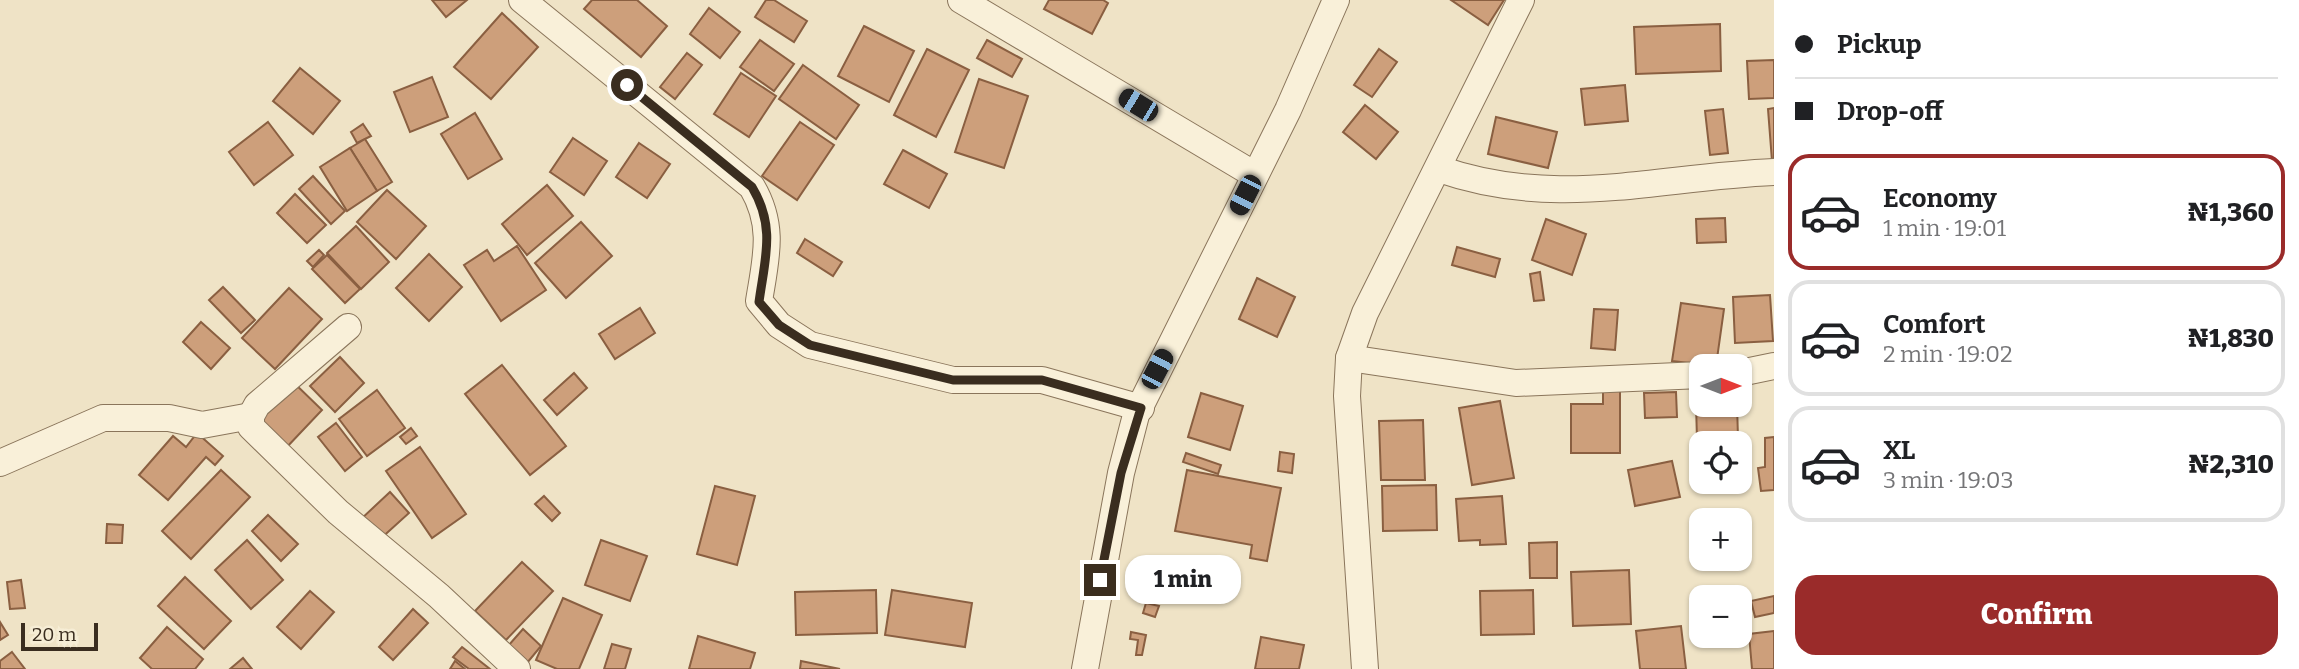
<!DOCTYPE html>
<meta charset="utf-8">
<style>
:root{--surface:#fff;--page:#f6f6f6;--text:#202124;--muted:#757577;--line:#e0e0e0;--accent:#9a2b2a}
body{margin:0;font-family:Bitter,serif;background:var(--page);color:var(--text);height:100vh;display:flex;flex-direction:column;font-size:26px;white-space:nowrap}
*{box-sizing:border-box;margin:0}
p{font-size:23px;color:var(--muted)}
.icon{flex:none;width:38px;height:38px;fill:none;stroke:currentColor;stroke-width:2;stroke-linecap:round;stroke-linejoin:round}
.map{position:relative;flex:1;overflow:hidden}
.drawer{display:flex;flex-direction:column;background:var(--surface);width:525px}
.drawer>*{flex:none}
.top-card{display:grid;align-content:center;height:154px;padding:0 21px;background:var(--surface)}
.needle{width:46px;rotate:90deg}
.controls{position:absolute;left:1689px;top:354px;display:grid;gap:14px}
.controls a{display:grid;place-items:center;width:63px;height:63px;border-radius:14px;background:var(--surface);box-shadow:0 2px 5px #0004;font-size:35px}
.scale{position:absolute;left:21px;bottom:18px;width:77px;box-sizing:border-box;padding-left:7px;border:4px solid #3a2d1f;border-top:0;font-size:19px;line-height:24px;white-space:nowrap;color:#3a2d1f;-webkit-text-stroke:5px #f6edd5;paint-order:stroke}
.end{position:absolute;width:32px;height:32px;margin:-16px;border:9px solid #3a2d1f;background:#fff;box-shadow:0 0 0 4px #fff}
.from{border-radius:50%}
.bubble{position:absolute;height:49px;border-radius:21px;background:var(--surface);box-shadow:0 2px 5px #0004;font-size:23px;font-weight:800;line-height:49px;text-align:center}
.car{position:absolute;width:21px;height:42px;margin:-21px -10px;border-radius:9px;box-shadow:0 0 5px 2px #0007;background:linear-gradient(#222 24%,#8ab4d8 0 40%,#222 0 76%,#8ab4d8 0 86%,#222 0)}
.top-card b{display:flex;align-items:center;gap:24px;height:66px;font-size:26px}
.top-card b+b{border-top:2px solid var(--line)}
.top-card i{width:18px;height:18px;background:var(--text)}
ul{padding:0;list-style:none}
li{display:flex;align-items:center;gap:21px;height:116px;margin:0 14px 10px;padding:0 7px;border:4px solid var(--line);border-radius:21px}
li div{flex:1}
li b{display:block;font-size:26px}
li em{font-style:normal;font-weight:800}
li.active{border-color:var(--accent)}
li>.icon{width:63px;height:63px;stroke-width:1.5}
.action{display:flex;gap:14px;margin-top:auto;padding:14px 21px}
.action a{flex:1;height:80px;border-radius:21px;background:var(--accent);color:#fff;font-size:28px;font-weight:800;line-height:80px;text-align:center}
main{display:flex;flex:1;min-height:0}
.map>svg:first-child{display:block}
.building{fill:#cd9f7b;stroke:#8a5f41;stroke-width:2}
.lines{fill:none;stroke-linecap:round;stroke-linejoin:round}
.minor-casing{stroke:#8a755b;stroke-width:28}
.minor{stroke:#f9f0d9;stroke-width:26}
.route{stroke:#3a2d1f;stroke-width:9}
</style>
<main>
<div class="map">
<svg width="1774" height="669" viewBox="0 0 1774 669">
<rect width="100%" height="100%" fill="#efe3c6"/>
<g class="building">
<polygon points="432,0 467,0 446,17"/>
<polygon points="592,0 637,0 667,26 641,57 584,9"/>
<polygon points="766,0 774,0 807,21 794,42 755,17"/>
<polygon points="1049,0 1103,0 1108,3 1092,34 1044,9"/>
<polygon points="1451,0 1504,0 1488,25"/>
<polygon points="709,8 740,32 720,58 690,34"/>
<polygon points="502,13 538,47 491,99 454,67"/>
<polygon points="1720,24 1721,71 1636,74 1634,27"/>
<polygon points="864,26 914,51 889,102 838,76"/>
<polygon points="760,40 794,64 774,91 740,67"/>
<polygon points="987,40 1022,59 1012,77 977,58"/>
<polygon points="927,49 969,70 936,137 894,115"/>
<polygon points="1379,49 1397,62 1372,97 1354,85"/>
<polygon points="687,53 702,65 675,99 660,87"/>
<polygon points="1774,60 1774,98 1749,99 1747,61"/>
<polygon points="803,65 859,105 836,139 779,99"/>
<polygon points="300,68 340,101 313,134 273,101"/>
<polygon points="741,73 776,96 749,137 714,114"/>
<polygon points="432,77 448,117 410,132 394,92"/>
<polygon points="979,79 1028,96 1004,168 955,152"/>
<polygon points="1625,85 1628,121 1585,125 1581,89"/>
<polygon points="1365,105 1398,132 1376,159 1343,132"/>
<polygon points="1774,108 1774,161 1772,161 1768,109"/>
<polygon points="1723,109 1728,153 1710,155 1705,111"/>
<polygon points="475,113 502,159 468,179 441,134"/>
<polygon points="1496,117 1557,132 1548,168 1488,154"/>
<polygon points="268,122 293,155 254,185 229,152"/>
<polygon points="800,122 834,145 797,200 762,176"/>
<polygon points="363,124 371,136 357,143 351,132"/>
<polygon points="573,138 607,161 584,195 550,172"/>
<polygon points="365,139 392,182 377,191 350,148"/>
<polygon points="639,143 670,164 647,198 616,177"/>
<polygon points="350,148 377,191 347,211 320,167"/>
<polygon points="903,150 947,174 929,208 884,184"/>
<polygon points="313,176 345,211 331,224 299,189"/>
<polygon points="547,185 573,216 527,255 502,224"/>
<polygon points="387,190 426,226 396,259 357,222"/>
<polygon points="295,194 326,225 307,243 277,213"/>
<polygon points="1725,218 1726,242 1697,243 1696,219"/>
<polygon points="1546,219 1586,234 1572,275 1532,260"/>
<polygon points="581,222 612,256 566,298 535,263"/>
<polygon points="356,226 389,262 361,289 327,253"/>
<polygon points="805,239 842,262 833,276 797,253"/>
<polygon points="517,246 546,290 501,321 464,265 487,250 494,261"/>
<polygon points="1457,247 1500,259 1495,277 1452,265"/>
<polygon points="319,250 324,255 313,267 307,261"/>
<polygon points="429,254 462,287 429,321 396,288"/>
<polygon points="327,255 360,289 345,303 312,269"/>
<polygon points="1540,272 1544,300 1534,301 1530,274"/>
<polygon points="1257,278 1295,297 1277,337 1239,319"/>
<polygon points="223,287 255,320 241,333 209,300"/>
<polygon points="289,288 322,319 275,369 242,338"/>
<polygon points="1770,295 1773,341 1735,343 1733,297"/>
<polygon points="1681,303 1724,309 1716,366 1672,361"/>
<polygon points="640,308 655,333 615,359 599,334"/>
<polygon points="1594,309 1618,310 1615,350 1591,348"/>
<polygon points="201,322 230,348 211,369 183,342"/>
<polygon points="340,357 364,383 335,412 310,386"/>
<polygon points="502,365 566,446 530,475 465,394"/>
<polygon points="574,373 587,388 557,415 544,400"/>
<polygon points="290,379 322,410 285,449 253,419"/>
<polygon points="1603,388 1620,388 1620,453 1571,453 1571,404 1603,404"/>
<polygon points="377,390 405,428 367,456 339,419"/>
<polygon points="1676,392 1677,417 1645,418 1644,393"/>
<polygon points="1201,393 1243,406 1230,450 1188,437"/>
<polygon points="1500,401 1514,478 1472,485 1459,408"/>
<polygon points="1696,404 1737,404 1738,438 1697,439"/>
<polygon points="1423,420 1425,480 1381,480 1379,421"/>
<polygon points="336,423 362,457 345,471 318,437"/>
<polygon points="411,428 417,436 406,444 400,437"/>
<polygon points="197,433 223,456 215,465 206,457 168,500 139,475 173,436 186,447"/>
<polygon points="1774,437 1774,490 1761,491 1758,468 1765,467 1765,438"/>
<polygon points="420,447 466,514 432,538 386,471"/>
<polygon points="1280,452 1294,454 1292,473 1278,471"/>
<polygon points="1186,453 1221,465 1218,474 1183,462"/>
<polygon points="1672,461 1680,497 1635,506 1628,470"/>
<polygon points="221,470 250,497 191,559 162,531"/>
<polygon points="1187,470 1281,488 1267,561 1250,558 1252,545 1175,531"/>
<polygon points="1436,485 1437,530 1383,531 1382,486"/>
<polygon points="715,486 755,496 737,565 697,554"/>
<polygon points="390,492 409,513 378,541 360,520"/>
<polygon points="544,496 560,513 552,521 535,504"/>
<polygon points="1502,496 1506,544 1480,545 1480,540 1459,541 1456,499"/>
<polygon points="268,515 298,544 281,561 252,531"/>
<polygon points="107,524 123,525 122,543 106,543"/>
<polygon points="247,540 283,580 251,609 215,570"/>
<polygon points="601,540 647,556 630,601 585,585"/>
<polygon points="1557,542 1557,578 1530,578 1529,543"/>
<polygon points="522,562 553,591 506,640 475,611"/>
<polygon points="1629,570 1631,624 1573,626 1571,572"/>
<polygon points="185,577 231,621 204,649 158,606"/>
<polygon points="21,580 25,608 10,609 7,582"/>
<polygon points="1141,582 1150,589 1145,595 1137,589"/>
<polygon points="876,590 877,633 796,635 795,592"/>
<polygon points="892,590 972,603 965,647 885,635"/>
<polygon points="1533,590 1534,634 1481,635 1480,591"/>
<polygon points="310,591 334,612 301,649 277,627"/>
<polygon points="1774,596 1774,613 1755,617 1751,601"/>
<polygon points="563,598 602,615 579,669 557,669 536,660"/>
<polygon points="1146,603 1159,606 1155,617 1143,613"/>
<polygon points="413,609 428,623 393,660 379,647"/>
<polygon points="0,622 8,635 0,640"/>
<polygon points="1681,626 1686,669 1640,669 1636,631"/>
<polygon points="167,627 203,659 195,669 152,669 140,658"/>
<polygon points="523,629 541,646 527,663 508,646"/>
<polygon points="1774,631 1774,669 1752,669 1749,634"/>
<polygon points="1131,632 1146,635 1142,655 1136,655 1138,640 1130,639"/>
<polygon points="698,636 755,653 750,669 689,669"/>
<polygon points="1261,637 1304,645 1299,669 1255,669"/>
<polygon points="612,644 631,649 625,669 604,669"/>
<polygon points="462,647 490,669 469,669 453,657"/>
<polygon points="12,652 25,669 0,669 0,661"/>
<polygon points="243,658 252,669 230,669"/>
<polygon points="455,661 465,669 450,669"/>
<polygon points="801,661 840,669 800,669"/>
</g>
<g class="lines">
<defs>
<g id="minor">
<path d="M522 0 752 187C775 226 766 258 759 301L779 325 810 345 953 380H1042L1141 408"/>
<polyline points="961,0 1255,175"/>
<path d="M1439 169C1557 210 1655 177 1774 172"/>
<polyline points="348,327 257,405 251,416 251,427 338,512 439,596 517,669"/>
<polyline points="1349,358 1516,383 1701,375"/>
<polyline points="1740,373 1774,366"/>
<polyline points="0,463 103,418 169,418 202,425 251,416"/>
<polyline points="1085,669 1121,473 1136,415 1288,110 1336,0"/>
<polyline points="1365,669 1347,396 1349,358 1365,313 1521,0"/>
</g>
</defs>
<use href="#minor" class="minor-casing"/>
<use href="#minor" class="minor"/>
</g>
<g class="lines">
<path class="route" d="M627 85 752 187C776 227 765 258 759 302L779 325 810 345 953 380H1042L1141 408 1121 473 1100 580"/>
</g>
</svg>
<div class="controls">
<a><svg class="needle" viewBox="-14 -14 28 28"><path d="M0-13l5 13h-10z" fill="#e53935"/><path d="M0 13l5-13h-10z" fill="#757577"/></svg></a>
<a><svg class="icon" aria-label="locate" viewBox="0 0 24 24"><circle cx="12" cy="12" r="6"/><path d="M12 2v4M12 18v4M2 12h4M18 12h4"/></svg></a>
<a>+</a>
<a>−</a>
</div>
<div class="scale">20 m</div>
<i class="end from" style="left:627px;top:85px"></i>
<i class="end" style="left:1100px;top:580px"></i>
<div class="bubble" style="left:1125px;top:555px;width:116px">1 min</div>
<i class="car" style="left:1138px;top:105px;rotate:301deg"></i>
<i class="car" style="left:1245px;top:195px;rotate:207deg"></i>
<i class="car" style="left:1157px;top:369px;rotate:28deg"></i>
</div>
<section class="drawer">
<div class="top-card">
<b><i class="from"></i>Pickup</b>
<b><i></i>Drop-off</b>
</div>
<ul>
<li class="active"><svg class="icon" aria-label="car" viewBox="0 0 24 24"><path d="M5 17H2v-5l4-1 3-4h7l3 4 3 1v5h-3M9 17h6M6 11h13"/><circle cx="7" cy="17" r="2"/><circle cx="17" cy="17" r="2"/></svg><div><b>Economy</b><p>1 min · 19:01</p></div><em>₦1,360</em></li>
<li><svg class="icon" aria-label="car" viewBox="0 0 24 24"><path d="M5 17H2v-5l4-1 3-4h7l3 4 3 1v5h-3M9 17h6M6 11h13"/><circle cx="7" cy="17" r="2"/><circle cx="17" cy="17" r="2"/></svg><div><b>Comfort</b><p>2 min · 19:02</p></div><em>₦1,830</em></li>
<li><svg class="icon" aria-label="car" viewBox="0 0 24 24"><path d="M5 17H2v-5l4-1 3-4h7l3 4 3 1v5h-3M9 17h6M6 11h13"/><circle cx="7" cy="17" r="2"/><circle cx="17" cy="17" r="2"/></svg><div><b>XL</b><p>3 min · 19:03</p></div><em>₦2,310</em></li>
</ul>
<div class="action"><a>Confirm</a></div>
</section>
</main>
